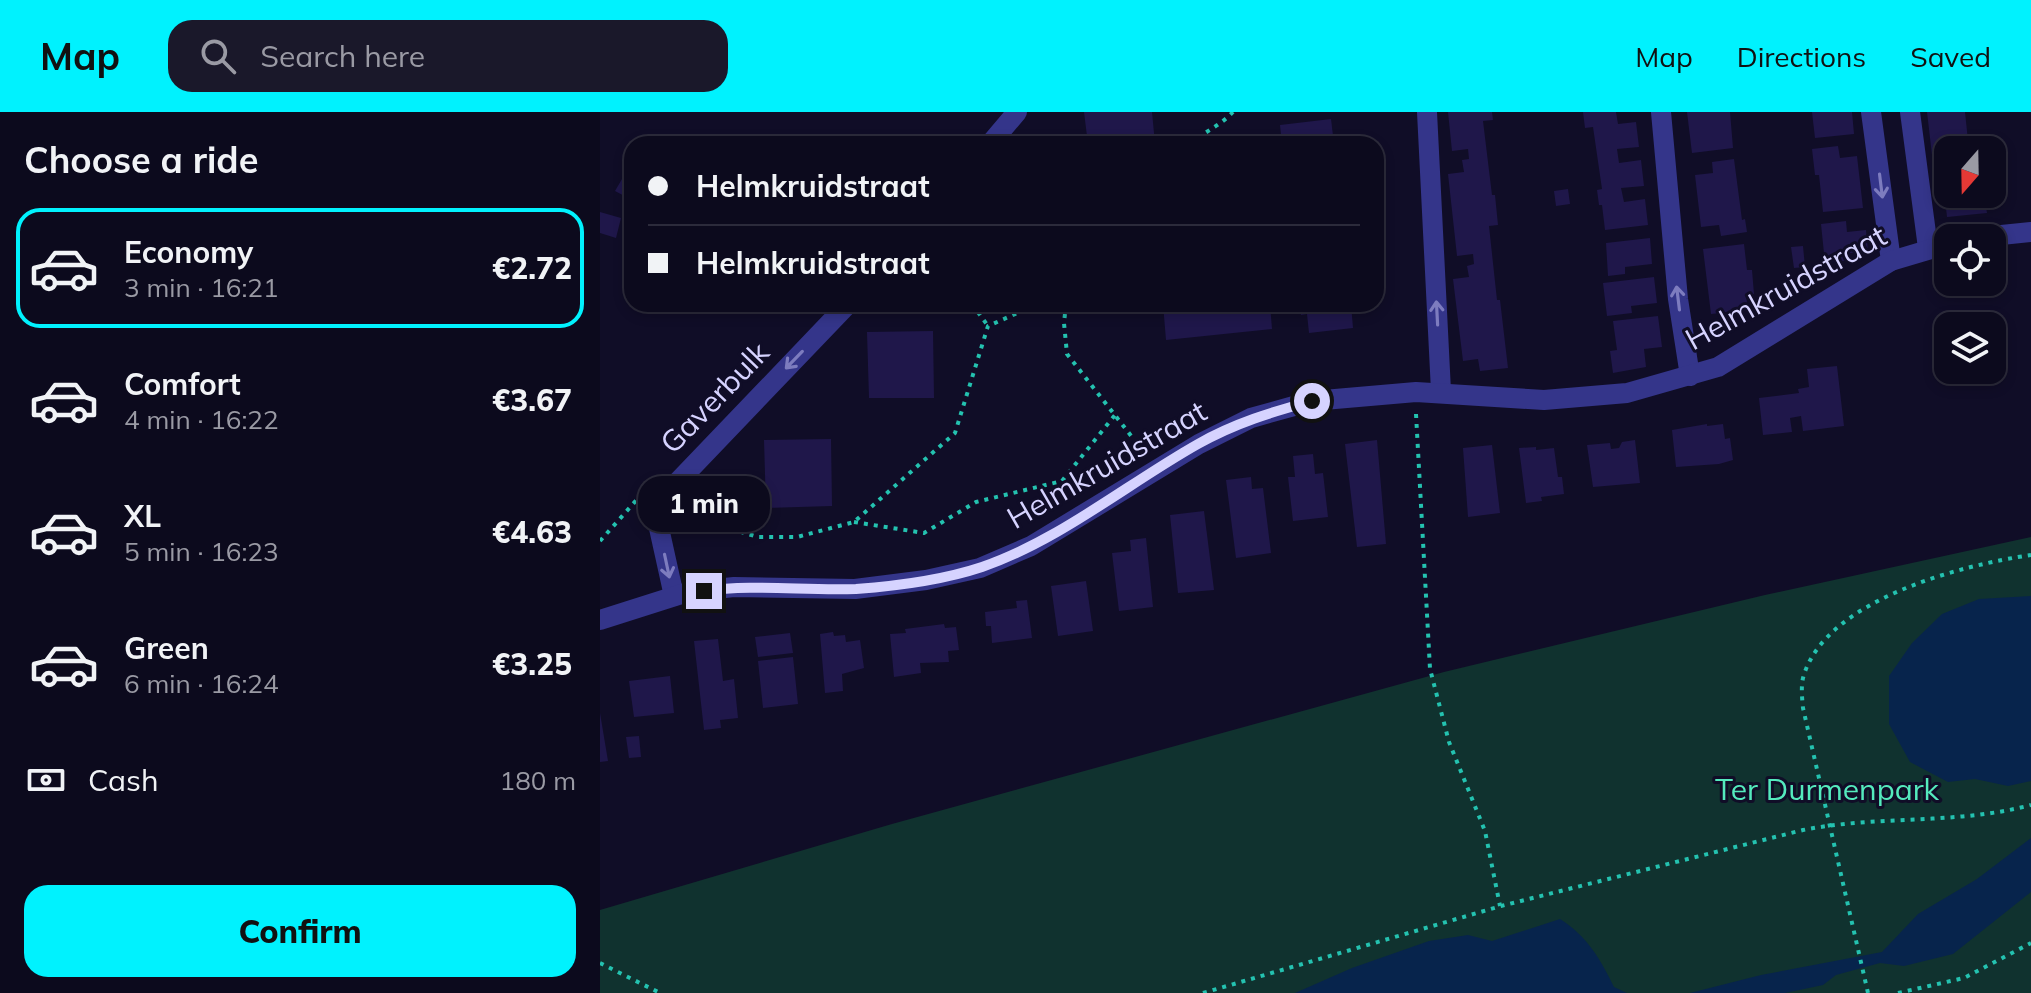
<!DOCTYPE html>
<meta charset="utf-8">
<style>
:root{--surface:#0c0a1d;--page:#1a182a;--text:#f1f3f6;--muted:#9a9aa4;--line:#2c2b3b;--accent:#00f2fe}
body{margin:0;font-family:Mulish,sans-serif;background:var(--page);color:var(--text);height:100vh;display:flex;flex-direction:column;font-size:30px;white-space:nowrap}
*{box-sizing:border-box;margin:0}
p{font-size:26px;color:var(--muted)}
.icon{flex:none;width:44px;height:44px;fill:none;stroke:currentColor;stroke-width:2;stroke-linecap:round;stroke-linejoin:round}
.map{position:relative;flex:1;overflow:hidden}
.side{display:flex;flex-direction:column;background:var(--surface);width:600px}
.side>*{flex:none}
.hud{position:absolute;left:24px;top:24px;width:760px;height:176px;border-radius:24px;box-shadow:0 4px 12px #0003,0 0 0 2px var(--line);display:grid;align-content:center;height:176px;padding:0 24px;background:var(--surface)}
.needle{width:52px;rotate:200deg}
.tools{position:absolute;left:1334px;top:24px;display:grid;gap:16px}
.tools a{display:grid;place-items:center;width:72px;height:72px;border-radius:16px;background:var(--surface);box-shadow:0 4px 12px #0003,0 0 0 2px var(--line);font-size:40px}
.end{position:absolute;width:36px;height:36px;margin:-18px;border:10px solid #d6d3ff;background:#111;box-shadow:0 0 0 4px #111}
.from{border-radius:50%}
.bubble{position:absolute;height:56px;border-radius:24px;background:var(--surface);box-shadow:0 4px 12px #0003,0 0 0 2px var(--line);font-size:26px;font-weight:800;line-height:56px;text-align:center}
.hud b{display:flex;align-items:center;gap:28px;height:76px;font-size:30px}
.hud b+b{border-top:2px solid var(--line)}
.hud i{width:20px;height:20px;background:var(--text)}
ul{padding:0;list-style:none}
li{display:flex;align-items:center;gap:24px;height:120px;margin:0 16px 12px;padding:0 8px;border:4px solid transparent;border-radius:24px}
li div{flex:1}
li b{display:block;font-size:30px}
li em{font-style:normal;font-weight:800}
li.on{border-color:var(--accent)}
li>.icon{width:72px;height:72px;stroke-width:1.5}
h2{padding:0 24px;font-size:36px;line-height:96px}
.pay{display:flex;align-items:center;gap:20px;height:88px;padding:0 24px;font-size:30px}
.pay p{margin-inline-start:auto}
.cta{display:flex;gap:16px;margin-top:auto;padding:16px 24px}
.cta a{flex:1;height:92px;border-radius:24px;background:var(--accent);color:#111;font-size:32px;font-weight:800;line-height:92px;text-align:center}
header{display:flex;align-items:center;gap:48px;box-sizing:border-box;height:112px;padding:0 40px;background:var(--accent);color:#111}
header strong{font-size:38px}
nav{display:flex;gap:44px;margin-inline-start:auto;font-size:28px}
.search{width:560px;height:72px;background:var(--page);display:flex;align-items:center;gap:20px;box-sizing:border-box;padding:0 28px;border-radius:24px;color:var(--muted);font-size:30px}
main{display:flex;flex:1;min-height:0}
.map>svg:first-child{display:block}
.green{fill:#10322f}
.water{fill:#07244c}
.building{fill:#1f174a}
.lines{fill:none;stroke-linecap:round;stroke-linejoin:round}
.path{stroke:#24c2b0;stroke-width:4;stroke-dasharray:4 6;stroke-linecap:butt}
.minor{stroke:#34358a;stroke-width:20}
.oneway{stroke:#7d7cbf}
.route{stroke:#d6d3ff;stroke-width:10}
.labels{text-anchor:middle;stroke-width:6;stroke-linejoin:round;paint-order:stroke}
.street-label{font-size:30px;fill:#d6d3ff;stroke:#100d27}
.park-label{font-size:30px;fill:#54eabd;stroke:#100d27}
</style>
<header>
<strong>Map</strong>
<div class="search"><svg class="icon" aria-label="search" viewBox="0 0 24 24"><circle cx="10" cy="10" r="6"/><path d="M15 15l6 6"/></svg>Search here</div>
<nav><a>Map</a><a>Directions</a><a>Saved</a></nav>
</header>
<main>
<section class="side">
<h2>Choose a ride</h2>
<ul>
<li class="on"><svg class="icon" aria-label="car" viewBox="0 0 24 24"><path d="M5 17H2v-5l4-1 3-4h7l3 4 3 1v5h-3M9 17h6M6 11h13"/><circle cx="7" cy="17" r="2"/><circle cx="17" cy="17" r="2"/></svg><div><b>Economy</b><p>3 min · 16:21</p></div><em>€2.72</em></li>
<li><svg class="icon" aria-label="car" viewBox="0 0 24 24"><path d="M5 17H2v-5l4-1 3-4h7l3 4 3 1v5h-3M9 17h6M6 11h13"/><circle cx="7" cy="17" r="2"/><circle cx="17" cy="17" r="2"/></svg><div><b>Comfort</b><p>4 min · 16:22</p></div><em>€3.67</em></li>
<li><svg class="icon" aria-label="car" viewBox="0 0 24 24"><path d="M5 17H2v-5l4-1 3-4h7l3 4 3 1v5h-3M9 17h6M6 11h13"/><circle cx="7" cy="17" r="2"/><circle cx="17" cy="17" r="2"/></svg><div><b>XL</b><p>5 min · 16:23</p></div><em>€4.63</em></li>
<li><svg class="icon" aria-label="car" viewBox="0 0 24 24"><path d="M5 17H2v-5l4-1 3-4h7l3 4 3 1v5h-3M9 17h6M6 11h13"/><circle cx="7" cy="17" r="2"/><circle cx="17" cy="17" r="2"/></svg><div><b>Green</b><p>6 min · 16:24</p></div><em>€3.25</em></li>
</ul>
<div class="pay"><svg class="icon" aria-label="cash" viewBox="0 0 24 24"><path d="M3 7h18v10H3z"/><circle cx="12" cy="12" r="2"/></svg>Cash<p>180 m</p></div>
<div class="cta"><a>Confirm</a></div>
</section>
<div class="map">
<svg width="1431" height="881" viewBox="0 0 1431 881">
<rect width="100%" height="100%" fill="#100d27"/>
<polygon class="green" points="1431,425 1431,881 0,881 0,798 292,712 844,560 1165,483"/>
<g class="water">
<polygon points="1431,484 1431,669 1408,674 1375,667 1348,670 1310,650 1289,612 1289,564 1312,531 1342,502 1379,487"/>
<polygon points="1431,726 1431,780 1353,842 1304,854 1280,851 1236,863 1223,873 1185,881 1090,881 1161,863 1282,840 1318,802 1377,767"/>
<path d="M960 807C987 824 1001 848 1014 875L1027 881H695L752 856 829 829 868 823 892 829Z"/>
</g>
<g class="building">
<polygon points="484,0 552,0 555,32 488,32"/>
<polygon points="848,0 892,0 893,8 883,9 892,83 895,83 898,113 889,114 897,188 900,188 908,256 880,259 878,247 863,249 853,167 869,165 867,154 874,152 873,142 857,144 848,62 864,60 862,48 869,47 868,37 852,39"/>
<polygon points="983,0 1016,0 1018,12 1036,10 1039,35 1017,37 1019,51 1041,48 1044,74 1021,76 1024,90 1045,87 1048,113 1005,118 1002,93 999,93 997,78 1002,77 993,15 985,16"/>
<polygon points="1087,0 1130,0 1133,36 1092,41"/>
<polygon points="1212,0 1252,0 1254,22 1215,26"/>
<polygon points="1327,0 1365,0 1369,38 1348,38 1348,82 1384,82 1387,101 1347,105 1340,42 1332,43"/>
<polygon points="731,7 734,32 682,32 680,13"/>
<polygon points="1238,34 1240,46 1257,44 1263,96 1223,100 1219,63 1215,63 1212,37"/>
<polygon points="1134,47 1142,108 1145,107 1147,120 1121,124 1119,113 1101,115 1095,63 1113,61 1112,50"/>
<polygon points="22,67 32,73 32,88 15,79"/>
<polygon points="968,77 970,92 956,94 954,79"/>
<polygon points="0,100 21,106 16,126 0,121"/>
<polygon points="1246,109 1247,120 1266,118 1268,139 1250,141 1251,148 1225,151 1221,112"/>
<polygon points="1050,126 1052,152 1025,155 1025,162 1008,164 1006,131"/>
<polygon points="1144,132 1147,158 1152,158 1154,182 1146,183 1148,198 1111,202 1103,137"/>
<polygon points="1203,134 1205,155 1194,156 1191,135"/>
<polygon points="1054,165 1057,191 1031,194 1032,201 1007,204 1003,171"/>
<polygon points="563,192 670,192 672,217 566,228"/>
<polygon points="699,192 751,192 753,216 709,221 707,202 701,203"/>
<polygon points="1058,204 1062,235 1044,237 1046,255 1013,261 1010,239 1017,238 1013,209"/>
<polygon points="333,219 334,286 269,286 267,220"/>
<polygon points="1237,254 1244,314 1203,319 1201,304 1190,306 1192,320 1163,323 1159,286 1199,281 1198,277 1209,275 1207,257"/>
<polygon points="1107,312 1107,314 1123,312 1125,327 1130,326 1133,348 1119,352 1076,355 1072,318"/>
<polygon points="231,327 232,394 166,396 164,328"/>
<polygon points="777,328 786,432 757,435 745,332"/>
<polygon points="1035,328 1040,371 993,375 987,333 1010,331 1011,337 1019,336 1022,330"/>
<polygon points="892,333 900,401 868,405 863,336"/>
<polygon points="936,335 936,338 954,336 958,365 962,365 964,382 941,385 942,389 926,391 919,336"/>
<polygon points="713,342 715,362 723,361 728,405 693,409 688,365 695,365 693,344"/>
<polygon points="651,365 652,377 663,376 671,441 636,446 626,368"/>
<polygon points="604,399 614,478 578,481 570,403"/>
<polygon points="546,426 553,495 519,499 512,441 531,439 530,428"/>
<polygon points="486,469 493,519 458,524 451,474"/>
<polygon points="427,488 432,526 392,531 391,514 386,514 385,500 417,496 416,489"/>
<polygon points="344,512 345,516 356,515 359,538 348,539 349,550 320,551 321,561 294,565 290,522 306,521 305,517"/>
<polygon points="233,520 234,524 245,523 246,530 260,528 264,556 242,562 243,579 225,581 220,522"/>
<polygon points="190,521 193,541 158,545 155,525"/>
<polygon points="118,527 123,569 134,567 138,606 120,608 121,616 104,618 94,529"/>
<polygon points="193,545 198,592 163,596 158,549"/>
<polygon points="70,564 74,601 34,605 29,569"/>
<polygon points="0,601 8,649 0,650"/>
<polygon points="39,624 41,645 29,646 26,625"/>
</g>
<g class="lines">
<g class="path">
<path d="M590 32C604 20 621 13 633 0"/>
<polyline points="372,192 388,214"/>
<polyline points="466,192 464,211 467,242 543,339"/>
<polyline points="816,302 830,557 849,630 885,719 900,794"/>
<polyline points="87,392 128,416 158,425 197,425 254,410 355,321 388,214 438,192"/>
<polyline points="254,410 324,421 376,390 462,369 515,303"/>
<polyline points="0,429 41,383"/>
<polyline points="0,851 60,881"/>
<path d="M603 881 901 794 1203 718C1279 703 1356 713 1431 693"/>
<path d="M1268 881 1203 596C1202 586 1201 575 1203 566 1224 488 1362 453 1431 443"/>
<polyline points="1298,881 1364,866 1431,831"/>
</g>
<g class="minor">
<polyline points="827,0 841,279"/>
<polyline points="1061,0 1078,187 1090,264"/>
<polyline points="1271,0 1291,149"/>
<polyline points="1310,0 1328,136"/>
<polyline points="390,32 417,0"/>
<polyline points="1372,126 1431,120"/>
<polyline points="74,484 57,407 69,379 248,192"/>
<polyline points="0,508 88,480 134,475 255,477 326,468 380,456 431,434 599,332 651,306 712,289 816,280 944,288 1027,281 1118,255 1291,149 1348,132"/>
</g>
</g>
<defs><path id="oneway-shaft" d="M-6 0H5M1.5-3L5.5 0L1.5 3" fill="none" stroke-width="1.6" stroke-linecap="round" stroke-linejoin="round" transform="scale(2)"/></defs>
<g class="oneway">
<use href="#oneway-shaft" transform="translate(1281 74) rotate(83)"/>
<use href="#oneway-shaft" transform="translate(1078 186) rotate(-97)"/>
<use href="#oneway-shaft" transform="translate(837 201) rotate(-93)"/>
<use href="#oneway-shaft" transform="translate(194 248) rotate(134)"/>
<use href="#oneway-shaft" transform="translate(67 454) rotate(78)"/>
</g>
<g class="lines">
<path class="route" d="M104 479C154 472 205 479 256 477 297 474 343 468 382 455 460 428 527 372 598 332 635 311 672 300 712 289"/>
</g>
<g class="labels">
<g class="street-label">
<text transform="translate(1186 176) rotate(-29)" y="10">Helmkruidstraat</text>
<text transform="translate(115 286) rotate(-46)" y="10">Gaverbulk</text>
<text transform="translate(507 353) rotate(-30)" y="10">Helmkruidstraat</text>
</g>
<g class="park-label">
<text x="1227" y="688">Ter Durmenpark</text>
</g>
</g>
</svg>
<div class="tools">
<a><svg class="needle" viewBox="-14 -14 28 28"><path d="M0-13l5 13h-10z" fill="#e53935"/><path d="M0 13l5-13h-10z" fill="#9a9aa4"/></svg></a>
<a><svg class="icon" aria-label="locate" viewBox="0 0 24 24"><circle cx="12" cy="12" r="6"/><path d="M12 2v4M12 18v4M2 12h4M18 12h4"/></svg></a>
<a><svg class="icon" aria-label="layers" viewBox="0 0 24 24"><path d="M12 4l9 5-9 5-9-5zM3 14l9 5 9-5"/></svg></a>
</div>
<i class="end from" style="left:712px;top:289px"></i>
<i class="end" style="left:104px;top:479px"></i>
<div class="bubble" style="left:38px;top:364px;width:132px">1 min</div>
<div class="hud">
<b><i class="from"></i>Helmkruidstraat</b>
<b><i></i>Helmkruidstraat</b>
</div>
</div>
</main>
